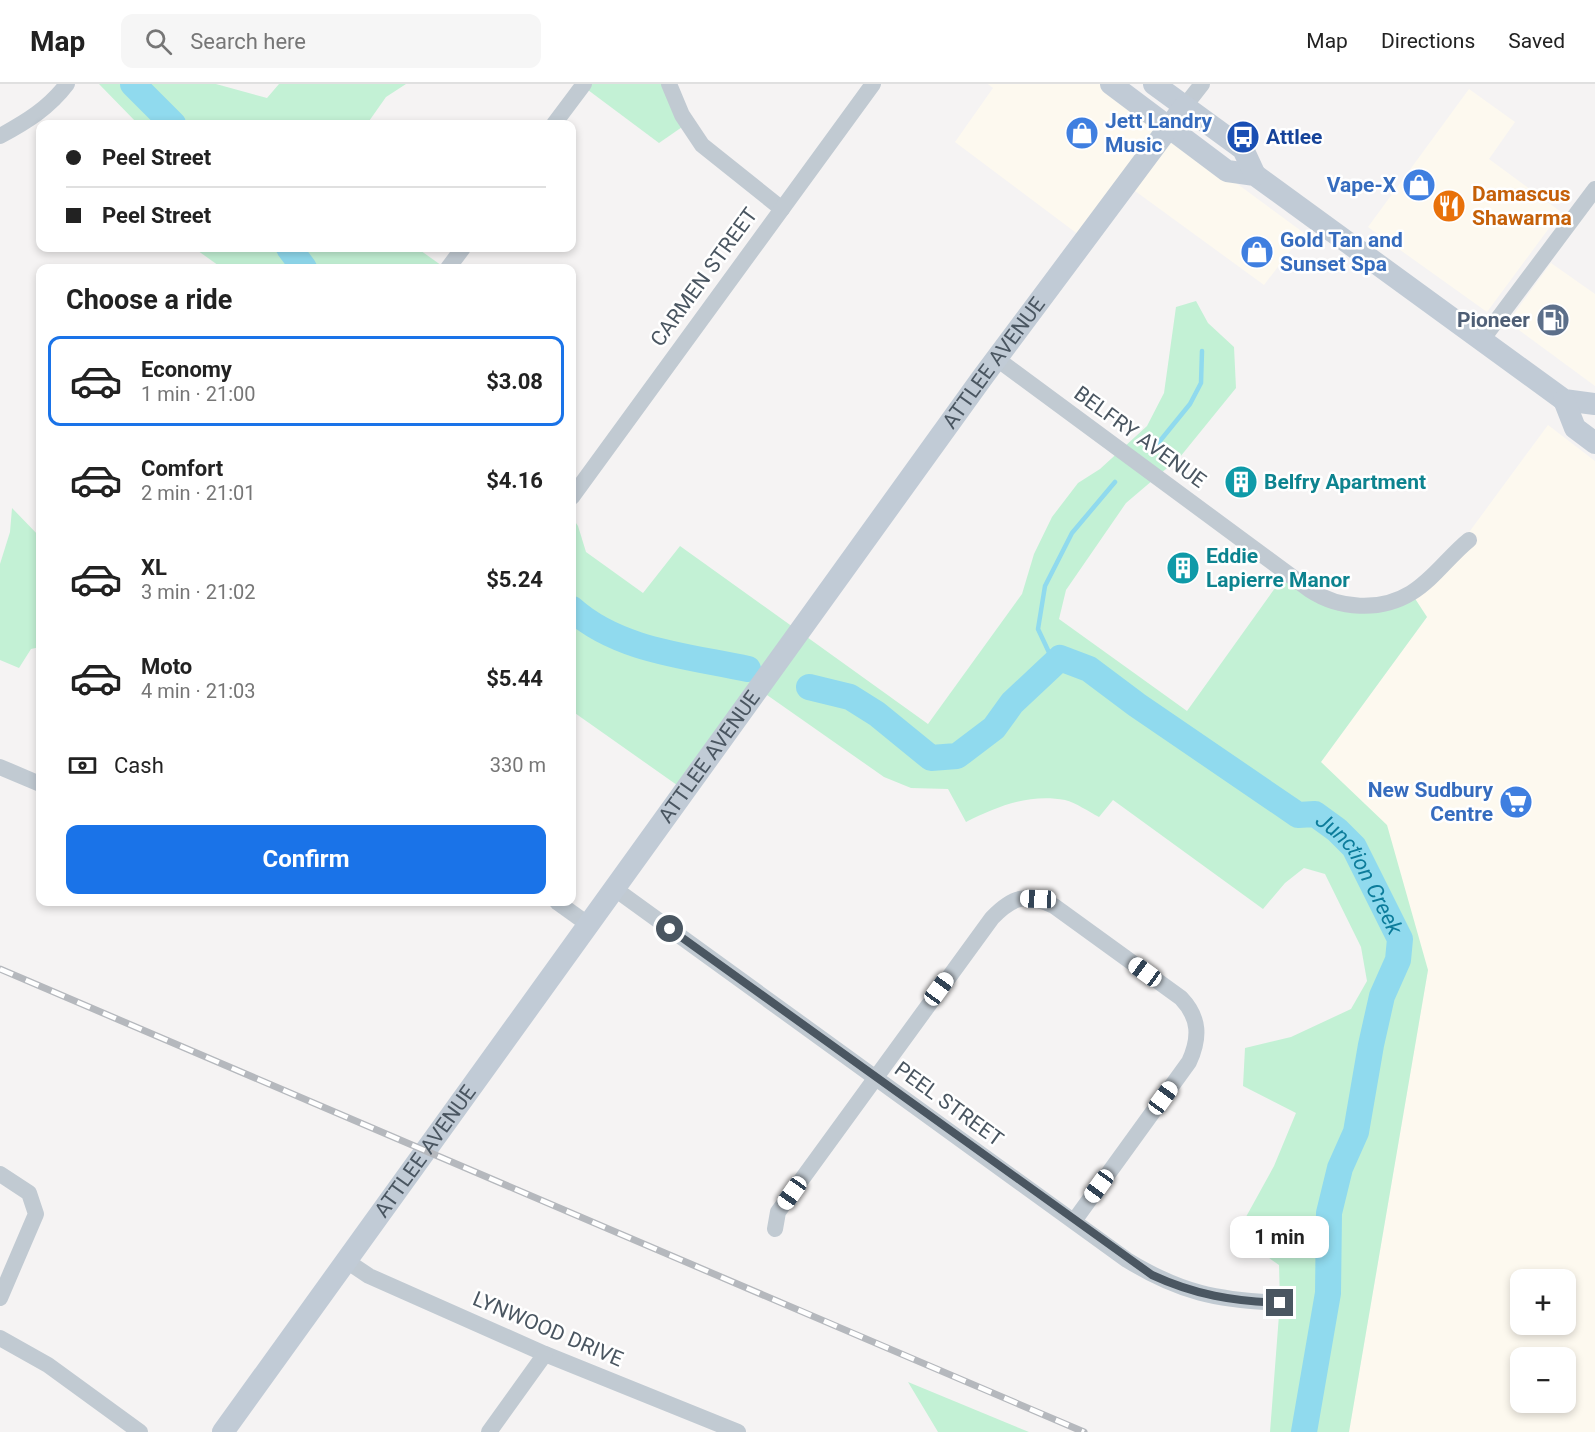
<!DOCTYPE html>
<meta charset="utf-8">
<style>
:root{--surface:#fff;--page:#f6f6f6;--text:#222;--muted:#767676;--line:#e0e0e0;--accent:#1a73e8}
body{margin:0;font-family:Roboto,sans-serif;background:var(--page);color:var(--text);height:100vh;display:flex;flex-direction:column;font-size:22px;white-space:nowrap}
*{box-sizing:border-box;margin:0}
p{font-size:20px;color:var(--muted)}
.icon{flex:none;width:33px;height:33px;fill:none;stroke:currentColor;stroke-width:2;stroke-linecap:round;stroke-linejoin:round}
.map{position:relative;flex:1;overflow:hidden}
.details{position:absolute;left:36px;top:180px;width:540px;height:642px;display:flex;flex-direction:column;background:var(--surface);border-radius:12px;box-shadow:0 3px 9px #0003}
.details>*{flex:none}
.top-card{position:absolute;left:36px;top:36px;width:540px;height:132px;border-radius:12px;box-shadow:0 3px 9px #0003;display:grid;align-content:center;height:132px;padding:0 30px;background:var(--surface)}
.tools{position:absolute;left:1510px;top:1185px;display:grid;gap:12px}
.tools a{display:grid;place-items:center;width:66px;height:66px;border-radius:12px;background:var(--surface);box-shadow:0 3px 9px #0003;font-size:30px}
.end{position:absolute;width:27px;height:27px;margin:-14px;border:8px solid #4a5661;background:#fff;box-shadow:0 0 0 3px #fff}
.from{border-radius:50%}
.bubble{position:absolute;height:42px;border-radius:12px;background:var(--surface);box-shadow:0 3px 9px #0003;font-size:20px;font-weight:700;line-height:42px;text-align:center}
.car{position:absolute;width:18px;height:36px;margin:-18px -9px;border-radius:8px;box-shadow:0 0 4px 2px #0007;background:linear-gradient(#fff 24%,#345 0 40%,#fff 0 76%,#345 0 86%,#fff 0)}
.top-card b{display:flex;align-items:center;gap:21px;height:57px;font-size:22px}
.top-card b+b{border-top:2px solid var(--line)}
.top-card i{width:15px;height:15px;background:var(--text)}
ul{padding:0;list-style:none}
li{display:flex;align-items:center;gap:18px;height:90px;margin:0 12px 9px;padding:0 18px;border:3px solid transparent;border-radius:12px}
li div{flex:1}
li b{display:block;font-size:22px}
li em{font-style:normal;font-weight:700}
li.on{border-color:var(--accent)}
li>.icon{width:54px;height:54px;stroke-width:1.5}
h2{padding:0 30px;font-size:27px;line-height:72px}
.pay{display:flex;align-items:center;gap:15px;height:66px;padding:0 30px;font-size:22px}
.pay p{margin-inline-start:auto}
.cta{display:flex;gap:12px;margin-top:auto;padding:12px 30px}
.cta a{flex:1;height:69px;border-radius:12px;background:var(--accent);color:#fff;font-size:24px;font-weight:700;line-height:69px;text-align:center}
header{display:flex;align-items:center;gap:36px;box-sizing:border-box;height:84px;padding:0 30px;background:var(--surface);border-bottom:2px solid var(--line)}
header strong{font-size:28px}
nav{display:flex;gap:33px;margin-inline-start:auto;font-size:21px}
.search{width:420px;height:54px;background:var(--page);display:flex;align-items:center;gap:15px;box-sizing:border-box;padding:0 21px;border-radius:12px;color:var(--muted);font-size:22px}
.map>svg:first-child{display:block}
.commercial{fill:#fdf9ef;fill-rule:evenodd}
.green{fill:#c3f1d5}
.lines{fill:none;stroke-linecap:round;stroke-linejoin:round}
.stream{stroke:#90daee;stroke-width:4.5}
.river{stroke:#90daee;stroke-width:26}
.street{stroke:#c1cad2;stroke-width:16}
.secondary{stroke:#c1cbd6;stroke-width:22}
.rail-casing{stroke:#b5b8bd;stroke-width:7}
.rail{stroke:#fff;stroke-width:4.5;stroke-dasharray:14;stroke-linecap:butt}
.route{stroke:#4a5661;stroke-width:8}
.labels{text-anchor:middle;stroke-width:5;stroke-linejoin:round;paint-order:stroke}
.shop-label{font-size:21px;font-weight:bold;fill:#366cbe;stroke:#fff;text-anchor:start}
.transit-label{font-size:21px;font-weight:bold;fill:#164399;stroke:#fff;text-anchor:start}
.food-label{font-size:21px;font-weight:bold;fill:#c56008;stroke:#fff;text-anchor:start}
.street-label{font-size:21px;fill:#4a5661;stroke:#fff}
.service-label{font-size:21px;font-weight:bold;fill:#4e5e75;stroke:#fff;text-anchor:end}
.culture-label{font-size:21px;font-weight:bold;fill:#0d838f;stroke:#fff;text-anchor:start}
.water-label{font-size:22px;font-style:italic;fill:#0c7c9b;stroke:#fff}
</style>
<header>
<strong>Map</strong>
<div class="search"><svg class="icon" aria-label="search" viewBox="0 0 24 24"><circle cx="10" cy="10" r="6"/><path d="M15 15l6 6"/></svg>Search here</div>
<nav><a>Map</a><a>Directions</a><a>Saved</a></nav>
</header>
<div class="map">
<svg width="1595" height="1348" viewBox="0 0 1595 1348">
<rect width="100%" height="100%" fill="#f5f3f3"/>
<g class="commercial">
<polygon points="988,0 1102,0 1304,149 1264,201 1120,96 1079,151 955,58 993,4"/>
<polygon points="1469,5 1515,38 1489,75 1561,128 1487,228 1368,143"/>
<polygon points="1551,179 1595,210 1595,302 1508,238"/>
<path d="M1548 341 1595 377V1348H1349L1428 886 1321 678 1427 533 1412 510 1453 470ZM1521 1196H1566V1240H1521ZM1521 1274H1566V1318H1521Z"/>
</g>
<g class="green">
<polygon points="99,0 216,0 267,14 279,0 406,0 386,13 367,40 138,40"/>
<polygon points="586,0 667,0 685,41 659,59 584,3"/>
<polygon points="194,164 417,164 445,184 222,184"/>
<path d="M1196 217 1208 239 1234 263 1236 304 1180 373 1126 419 1066 506 1059 535 1187 627 1285 490 1337 522 1412 510 1427 533 1321 678 1387 741 1428 886 1349 1348H1270L1280 1218 1279 1181 1236 1151 1274 1082 1296 1029 1243 1002 1245 964 1291 953 1351 925 1367 897 1361 863 1325 790 1304 784 1285 799 1263 825 1113 716 1099 733C1088 727 1076 719 1065 716 1029 709 997 723 966 738L948 705 911 704 884 693 757 604 684 706 572 627V433L578 442 586 468 643 509 680 462 928 640 1022 510 1034 470 1052 433 1078 399 1100 385 1147 342 1164 309 1176 223Z"/>
<polygon points="12,424 40,453 40,563 31,565 19,584 0,576 0,480 10,448"/>
<polygon points="908,1298 1029,1348 938,1348"/>
</g>
<g class="lines">
<g class="stream">
<polyline points="1151,368 1190,320 1201,299 1202,267"/>
<polyline points="1054,579 1038,545 1045,502 1072,449 1115,398"/>
</g>
<g class="river">
<polyline points="133,0 173,40"/>
<polyline points="289,164 304,184"/>
<path d="M572 525C619 567 688 572 748 585"/>
<path id="s1" d="M809 603 850 613 877 630 931 674 957 672 994 644 1012 619 1060 574 1089 585 1137 621 1298 731 1315 730 1337 746 1354 763 1400 855 1398 876 1382 912 1371 961 1356 1048 1340 1084 1329 1129 1328 1209 1304 1348"/>
</g>
<g class="street">
<polyline points="669,0 682,31 702,61 782,125"/>
<polyline points="1184,23 1202,0"/>
<polyline points="554,40 584,0"/>
<path d="M0 52C26 38 49 24 67 0"/>
<polyline points="448,184 463,164"/>
<polyline points="1482,256 1595,105"/>
<path d="M997 275 1310 506C1339 525 1380 528 1411 509 1433 496 1449 472 1469 456"/>
<polyline points="572,413 873,0"/>
<polyline points="0,683 40,700"/>
<path d="M615 805 1127 1176C1181 1209 1217 1216 1280 1219"/>
<polyline points="557,818 589,841"/>
<polyline points="0,1090 29,1109 36,1130 0,1214"/>
<path d="M775 1145 778 1128 992 834C1013 812 1026 809 1054 822L1181 914C1200 934 1200 954 1189 978L1074 1137"/>
<polyline points="345,1176 369,1192 545,1270 738,1348"/>
<polyline points="0,1254 48,1281 140,1348"/>
<polyline points="489,1348 545,1270"/>
</g>
<g class="secondary">
<polyline points="1111,0 1227,87 1255,91 1564,316 1595,320"/>
<polyline points="1154,0 1243,65 1255,91"/>
<polyline points="1564,316 1575,344 1595,359"/>
<path id="s2" d="M223 1348 982 294 1184 23"/>
</g>
<defs>
<polyline id="rail" points="0,885 1084,1348"/>
</defs>
<use href="#rail" class="rail-casing"/>
<use href="#rail" class="rail"/>
</g>
<g class="lines">
<path class="route" d="M670 845 1152 1191C1195 1211 1233 1217 1280 1219"/>
</g>
<defs>
<symbol id="shop-disc" viewBox="-11 -11 22 22"><circle r="9.5" fill="#3f7fe0" stroke="#fff"/><path d="M-5-2.5h2.3a2.7 3.5 0 0 1 5.4 0H5L5.5 6h-11ZM-1.5-2.5h3a1.5 2.3 0 0 0-3 0Z" fill="#fff"/></symbol>
<symbol id="bus-disc" viewBox="-11 -11 22 22"><circle r="9.5" fill="#1a4fb4" stroke="#fff"/><path d="M-5-6H5V4H4V6H2V4H-2V6H-4V4H-5ZM-3.5-4V0h7V-4ZM-3.5 1.2v1.5H-2V1.2ZM2 1.2v1.5H3.5V1.2Z" fill="#fff"/></symbol>
<symbol id="restaurant-disc" viewBox="-11 -11 22 22"><circle r="9.5" fill="#e8710a" stroke="#fff"/><path d="M-5-6h1v4h1v-4h1v4h1v-4h1v5L-1.5 .5V6h-2V.5L-5-1ZM5-6V6H3V1.5H1.5Q1.5-4 5-6Z" fill="#fff"/></symbol>
<symbol id="fuel-disc" viewBox="-11 -11 22 22"><circle r="9.5" fill="#5c6f8a" stroke="#fff"/><path d="M-5.5-6h7V0h2V4h1.3V-2.5L3-4.5l.8-.8L6-3V5H2.5V1h-1V6h-7ZM-4.2-4.7v3.2H.2V-4.7Z" fill="#fff"/></symbol>
<symbol id="building-disc" viewBox="-11 -11 22 22"><circle r="9.5" fill="#0f9aa8" stroke="#fff"/><path d="M-4-6H4V6H1V3H-1V6H-4ZM-2.5-4.3h1.7v1.8h-1.7ZM.8-4.3h1.7v1.8H.8ZM-2.5-1h1.7V.8h-1.7ZM.8-1h1.7V.8H.8Z" fill="#fff"/></symbol>
<symbol id="supermarket-disc" viewBox="-11 -11 22 22"><circle r="9.5" fill="#3f7fe0" stroke="#fff"/><path d="M-6-5.5h2.5l.6 2H6L4.5 2H-2.5L-4.4-4H-6ZM-1.5 3.2a1.3 1.3 0 1 0 .1 0ZM3 3.2a1.3 1.3 0 1 0 .1 0Z" fill="#fff"/></symbol>
</defs>
<g fill-rule="evenodd">
<use href="#shop-disc" x="1063" y="30" width="38" height="38"/>
<use href="#bus-disc" x="1224" y="34" width="38" height="38"/>
<use href="#shop-disc" x="1400" y="82" width="38" height="38"/>
<use href="#restaurant-disc" x="1430" y="103" width="38" height="38"/>
<use href="#shop-disc" x="1238" y="149" width="38" height="38"/>
<use href="#fuel-disc" x="1534" y="217" width="38" height="38"/>
<use href="#building-disc" x="1222" y="379" width="38" height="38"/>
<use href="#building-disc" x="1164" y="465" width="38" height="38"/>
<use href="#supermarket-disc" x="1497" y="699" width="38" height="38"/>
</g>
<g class="labels">
<g class="shop-label">
<text x="1105" y="44">Jett Landry<tspan x="1105" dy="24">Music</tspan></text>
<text x="1396" y="108" text-anchor="end">Vape-X</text>
<text x="1280" y="163">Gold Tan and<tspan x="1280" dy="24">Sunset Spa</tspan></text>
<text x="1493" y="713" text-anchor="end">New Sudbury<tspan x="1493" dy="24">Centre</tspan></text>
</g>
<g class="transit-label">
<text x="1266" y="60">Attlee</text>
</g>
<g class="food-label">
<text x="1472" y="117">Damascus<tspan x="1472" dy="24">Shawarma</tspan></text>
</g>
<g class="street-label">
<text transform="translate(704 193) rotate(-54)" y="7">CARMEN STREET</text>
<text dy="7" stroke="none"><textPath href="#s2" startOffset="1318">ATTLEE AVENUE</textPath></text>
<text transform="translate(1140 353) rotate(36)" y="7">BELFRY AVENUE</text>
<text dy="7" stroke="none"><textPath href="#s2" startOffset="832">ATTLEE AVENUE</textPath></text>
<text transform="translate(949 1020) rotate(36)" y="7">PEEL STREET</text>
<text dy="7" stroke="none"><textPath href="#s2" startOffset="346">ATTLEE AVENUE</textPath></text>
<text transform="translate(548 1245) rotate(23)" y="7">LYNWOOD DRIVE</text>
</g>
<g class="service-label">
<text x="1530" y="243">Pioneer</text>
</g>
<g class="culture-label">
<text x="1264" y="405">Belfry Apartment</text>
<text x="1206" y="479">Eddie<tspan x="1206" dy="24">Lapierre Manor</tspan></text>
</g>
<g class="water-label">
<text dy="8" stroke="none"><textPath href="#s1" startOffset="692">Junction Creek</textPath></text>
</g>
</g>
</svg>
<div class="tools">
<a>+</a>
<a>−</a>
</div>
<i class="end from" style="left:670px;top:845px"></i>
<i class="end" style="left:1280px;top:1219px"></i>
<div class="bubble" style="left:1230px;top:1132px;width:99px">1 min</div>
<i class="car" style="left:1038px;top:815px;rotate:272deg"></i>
<i class="car" style="left:1145px;top:888px;rotate:306deg"></i>
<i class="car" style="left:939px;top:905px;rotate:36deg"></i>
<i class="car" style="left:1163px;top:1014px;rotate:36deg"></i>
<i class="car" style="left:1099px;top:1102px;rotate:216deg"></i>
<i class="car" style="left:792px;top:1109px;rotate:215deg"></i>
<div class="top-card">
<b><i class="from"></i>Peel Street</b>
<b><i></i>Peel Street</b>
</div>
<section class="details">
<h2>Choose a ride</h2>
<ul>
<li class="on"><svg class="icon" aria-label="car" viewBox="0 0 24 24"><path d="M5 17H2v-5l4-1 3-4h7l3 4 3 1v5h-3M9 17h6M6 11h13"/><circle cx="7" cy="17" r="2"/><circle cx="17" cy="17" r="2"/></svg><div><b>Economy</b><p>1 min · 21:00</p></div><em>$3.08</em></li>
<li><svg class="icon" aria-label="car" viewBox="0 0 24 24"><path d="M5 17H2v-5l4-1 3-4h7l3 4 3 1v5h-3M9 17h6M6 11h13"/><circle cx="7" cy="17" r="2"/><circle cx="17" cy="17" r="2"/></svg><div><b>Comfort</b><p>2 min · 21:01</p></div><em>$4.16</em></li>
<li><svg class="icon" aria-label="car" viewBox="0 0 24 24"><path d="M5 17H2v-5l4-1 3-4h7l3 4 3 1v5h-3M9 17h6M6 11h13"/><circle cx="7" cy="17" r="2"/><circle cx="17" cy="17" r="2"/></svg><div><b>XL</b><p>3 min · 21:02</p></div><em>$5.24</em></li>
<li><svg class="icon" aria-label="car" viewBox="0 0 24 24"><path d="M5 17H2v-5l4-1 3-4h7l3 4 3 1v5h-3M9 17h6M6 11h13"/><circle cx="7" cy="17" r="2"/><circle cx="17" cy="17" r="2"/></svg><div><b>Moto</b><p>4 min · 21:03</p></div><em>$5.44</em></li>
</ul>
<div class="pay"><svg class="icon" aria-label="cash" viewBox="0 0 24 24"><path d="M3 7h18v10H3z"/><circle cx="12" cy="12" r="2"/></svg>Cash<p>330 m</p></div>
<div class="cta"><a>Confirm</a></div>
</section>
</div>
